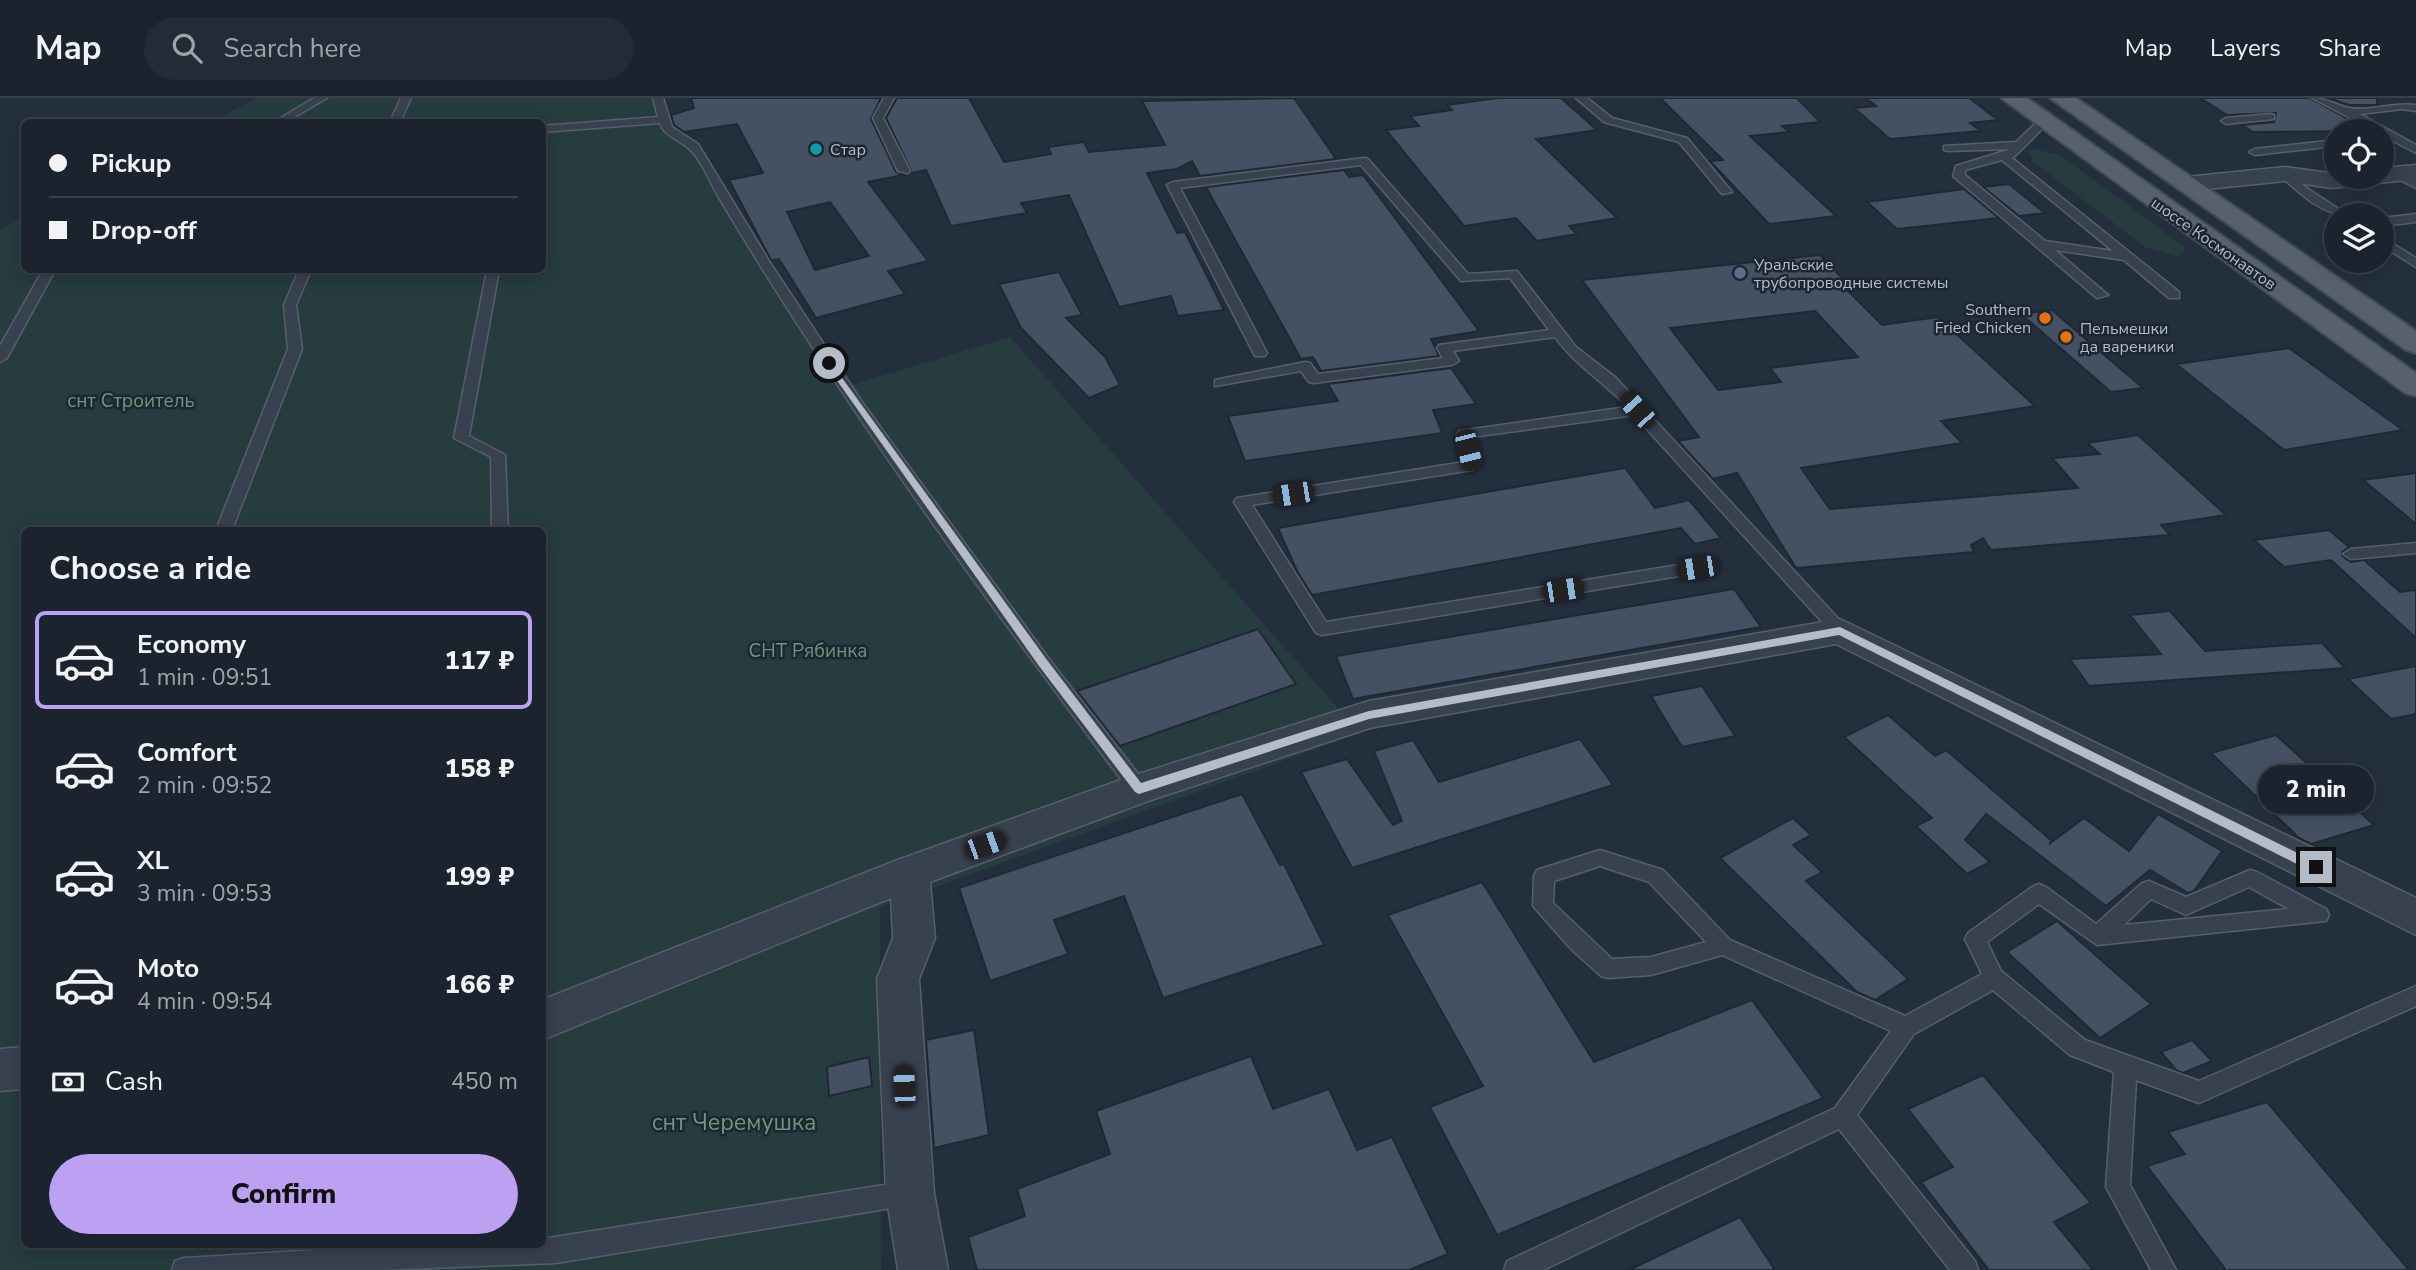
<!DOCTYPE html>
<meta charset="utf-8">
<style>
:root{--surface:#1b232e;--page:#242b36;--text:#f1f3f6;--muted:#a0a4aa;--line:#39404a;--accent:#bca0f2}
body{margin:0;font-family:"Nunito Sans",sans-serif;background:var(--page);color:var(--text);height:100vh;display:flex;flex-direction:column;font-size:26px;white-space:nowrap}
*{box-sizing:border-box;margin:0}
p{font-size:23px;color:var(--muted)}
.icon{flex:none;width:38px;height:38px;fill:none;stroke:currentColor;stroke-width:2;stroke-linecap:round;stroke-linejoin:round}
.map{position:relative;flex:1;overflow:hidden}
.side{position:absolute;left:21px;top:429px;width:525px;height:721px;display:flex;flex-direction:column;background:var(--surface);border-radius:10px;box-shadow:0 4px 18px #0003,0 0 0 2px var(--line)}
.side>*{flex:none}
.guide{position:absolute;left:21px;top:21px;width:525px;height:154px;border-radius:10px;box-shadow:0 4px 18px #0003,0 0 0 2px var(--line);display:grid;align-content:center;height:154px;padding:0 28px;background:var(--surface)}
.tools{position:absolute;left:2324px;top:21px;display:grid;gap:14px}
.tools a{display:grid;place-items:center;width:70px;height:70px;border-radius:50%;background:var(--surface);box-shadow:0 4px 18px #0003,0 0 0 2px var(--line);font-size:35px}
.end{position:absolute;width:32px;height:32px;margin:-16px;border:9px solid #b4bcc9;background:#111;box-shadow:0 0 0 4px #111}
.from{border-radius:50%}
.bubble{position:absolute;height:49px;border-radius:24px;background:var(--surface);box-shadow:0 4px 18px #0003,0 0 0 2px var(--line);font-size:23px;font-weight:800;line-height:49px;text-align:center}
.car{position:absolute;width:21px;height:42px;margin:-21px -10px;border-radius:9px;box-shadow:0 0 5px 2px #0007;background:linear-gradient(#222 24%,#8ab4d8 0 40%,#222 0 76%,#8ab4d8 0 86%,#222 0)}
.guide b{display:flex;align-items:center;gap:24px;height:66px;font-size:26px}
.guide b+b{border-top:2px solid var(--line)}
.guide i{width:18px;height:18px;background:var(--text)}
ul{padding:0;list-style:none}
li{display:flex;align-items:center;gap:21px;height:98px;margin:0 14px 10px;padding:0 14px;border:4px solid transparent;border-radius:10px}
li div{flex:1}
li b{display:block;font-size:26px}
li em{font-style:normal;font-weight:800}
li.current{border-color:var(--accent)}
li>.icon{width:63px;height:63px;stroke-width:1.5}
h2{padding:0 28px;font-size:32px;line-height:84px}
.pay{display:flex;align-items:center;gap:18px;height:77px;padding:0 28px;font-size:26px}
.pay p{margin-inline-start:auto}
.button{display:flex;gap:14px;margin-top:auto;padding:14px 28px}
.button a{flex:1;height:80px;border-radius:42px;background:var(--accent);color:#111;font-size:28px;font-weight:800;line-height:80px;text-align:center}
header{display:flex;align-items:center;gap:42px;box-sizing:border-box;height:98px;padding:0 35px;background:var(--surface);border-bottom:2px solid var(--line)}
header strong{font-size:33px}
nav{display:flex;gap:38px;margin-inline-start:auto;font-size:24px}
.search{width:490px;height:63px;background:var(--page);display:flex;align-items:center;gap:18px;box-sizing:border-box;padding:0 24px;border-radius:38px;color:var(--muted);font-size:26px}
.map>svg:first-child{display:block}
.green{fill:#263c3f;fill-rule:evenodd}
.building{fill:#455162;stroke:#1f2835;stroke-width:2;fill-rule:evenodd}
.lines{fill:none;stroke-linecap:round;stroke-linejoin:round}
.lane-casing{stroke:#565f6c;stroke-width:3}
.street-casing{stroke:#565f6c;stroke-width:3}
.primary-casing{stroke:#414a57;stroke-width:4}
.lane{fill:#38414e;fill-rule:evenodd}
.street{fill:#38414e;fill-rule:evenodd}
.primary{fill:#56606e;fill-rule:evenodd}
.route{fill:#b4bcc9}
.culture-dot{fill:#0f9aa8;stroke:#1d2633;stroke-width:2.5}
.service-dot{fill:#5c6f8a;stroke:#1d2633;stroke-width:2.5}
.food-dot{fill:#e8710a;stroke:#1d2633;stroke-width:2.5}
.labels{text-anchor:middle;stroke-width:5;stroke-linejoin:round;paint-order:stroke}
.far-poi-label{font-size:16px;fill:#b4bcc9;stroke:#1d2633;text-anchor:start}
.far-street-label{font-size:16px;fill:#b4bcc9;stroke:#1d2633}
.park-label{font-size:19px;fill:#6b9a76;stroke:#1d2633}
.near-park-label{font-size:23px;fill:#6b9a76;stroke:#1d2633}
</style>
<header>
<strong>Map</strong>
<div class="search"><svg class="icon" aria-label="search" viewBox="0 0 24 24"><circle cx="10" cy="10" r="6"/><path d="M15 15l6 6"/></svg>Search here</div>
<nav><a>Map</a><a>Layers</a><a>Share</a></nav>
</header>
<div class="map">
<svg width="2416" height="1172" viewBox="0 0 2416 1172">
<rect width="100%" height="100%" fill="#242f3e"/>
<g class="green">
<path d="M258 0H665L666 15 845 289 1010 239 1360 635 880 809 881 1172H0V132L24 119V172H542V24H210ZM24 432H542V1146H24Z"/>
<polygon points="2034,51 2060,57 2183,148 2185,152 2178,157 2180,159 2145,149 2032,63 2029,53"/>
</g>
<g class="building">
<path d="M691 0H881L871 21 896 74 903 77 868 84 928 163 888 173 905 196 816 220 779 161 771 162 729 82 763 75 737 26 684 34 674 27 671 17 694 10ZM830 104 869 158 815 172 787 114Z"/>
<polygon points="897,0 969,0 1004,64 1051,56 1048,49 1084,44 1089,54 1165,47 1142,3 1294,0 1336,61 1200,78 1192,63 1177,71 1147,75 1177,135 1185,134 1224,212 1178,218 1171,198 1119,209 1069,97 1021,105 1027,115 951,128 926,72 912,75 886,20"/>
<polygon points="1498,0 1561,0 1597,32 1536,41 1617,120 1569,128 1577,136 1537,143 1516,120 1464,128 1386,32 1419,28 1410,18 1452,12 1447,7"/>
<polygon points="1660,0 1797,0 1820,24 1782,28 1789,34 1750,38 1836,118 1769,126 1710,63 1723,62"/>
<polygon points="1866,0 1969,0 1998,22 1970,25 1981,33 1890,41 1854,10 1876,8"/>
<polygon points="2200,0 2310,0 2370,33 2253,34 2242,27 2274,24 2276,15 2227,17"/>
<polygon points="2328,0 2377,0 2377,7 2349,7"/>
<polygon points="1344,72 1349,79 1363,77 1479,233 1431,241 1439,258 1321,273 1313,259 1301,261 1206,89"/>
<polygon points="2009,86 2020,95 2045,115 2019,118 1983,89"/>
<polygon points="1964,91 1999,120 1897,131 1867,104"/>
<path d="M1820 157 1843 181 1837 182 1882 227 1938 219 2035 308 1941 323 1962 345 1801 370 1830 411 2078 390 2052 360 2100 356 2087 345 2138 337 2226 417 2161 427 2170 437 1991 452 1983 440 1971 447 1974 454 1796 470 1737 375 1713 381 1678 343 1699 339 1582 182ZM1815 213 1858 259 1770 270 1781 284 1718 292 1670 230Z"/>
<polygon points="1059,174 1082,217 1066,220 1105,259 1120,287 1089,300 1021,230 999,186"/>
<polygon points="2052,212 2143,290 2111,294 2021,216"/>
<polygon points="2289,250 2403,332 2284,352 2176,266"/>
<polygon points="1451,270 1476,306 1433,312 1442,335 1245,363 1228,318 1338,303 1328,286"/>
<polygon points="1625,370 1655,410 1689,402 1721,440 1695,446 1681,430 1312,497 1298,475 1278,430"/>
<polygon points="2416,375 2416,426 2363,382"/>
<polygon points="2329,432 2349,449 2342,454 2342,458 2351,464 2364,462 2400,494 2416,492 2416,540 2331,462 2284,469 2254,442"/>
<polygon points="1734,491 1761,529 1353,601 1336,558"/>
<polygon points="2170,513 2205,553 2322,545 2345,570 2089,588 2070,561 2161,556 2130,517"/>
<polygon points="1258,531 1296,586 1120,648 1077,593"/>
<polygon points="2416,568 2416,616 2391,621 2348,581"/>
<polygon points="1702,588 1735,638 1682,649 1651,598"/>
<polygon points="1888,617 1935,658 1946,652 2052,743 2049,746 2084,720 2129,753 2158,716 2222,753 2194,793 2188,795 2150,772 2106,808 1986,716 1965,742 1990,764 1967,776 1916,728 1932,720 1844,639"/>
<polygon points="2276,637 2374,727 2311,746 2299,740 2211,655"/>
<polygon points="1580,641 1613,687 1352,770 1301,674 1347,661 1393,727 1402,723 1374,653 1413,642 1439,684"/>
<polygon points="1242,696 1280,767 1284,766 1324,847 1163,900 1124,798 1054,822 1068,856 990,883 959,790"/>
<polygon points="1793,720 1811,737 1793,747 1822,774 1806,783 1908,881 1875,902 1857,894 1720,760"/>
<polygon points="1482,784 1594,964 1752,902 1823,1000 1497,1137 1430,1009 1483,988 1388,817"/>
<polygon points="2057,823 2151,906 2100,940 2007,854"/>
<polygon points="974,932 989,1037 934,1050 926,942"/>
<polygon points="2192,942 2212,963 2183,975 2176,972 2161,954"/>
<polygon points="1251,958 1273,1011 1329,991 1357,1052 1392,1039 1448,1156 1409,1172 977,1172 968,1139 1025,1118 1017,1091 1110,1056 1096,1013"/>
<polygon points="869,959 872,988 829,998 827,969"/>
<polygon points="1983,977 2091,1105 2054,1124 2093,1172 1989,1172 1921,1084 1953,1069 1908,1011"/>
<polygon points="2267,1004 2409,1172 2226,1172 2147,1068 2185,1056 2168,1034"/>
<polygon points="1740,1119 1775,1172 1629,1172"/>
</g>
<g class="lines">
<defs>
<g id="lane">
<polygon points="314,0 327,0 286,24 274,24"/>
<polygon points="401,0 411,0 400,24 390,24"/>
<path d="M653 0H663L672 29 698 46 769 163 862 304 1049 561 1146 686 1148 691 1146 696 1139 698 1132 696C986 502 842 307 718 98 710 83 700 59 687 49 678 41 664 38 660 25L542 34V28L658 19Z"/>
<polygon points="884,0 894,0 883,20 910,73 908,75 898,73 873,20"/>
<polygon points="1576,0 1587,0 1612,20 1687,40 1732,94 1722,96 1679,44 1604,24"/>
<path d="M2312 0C2327 0 2335 7 2349 10 2368 14 2394 4 2416 7V13L2402 11 2360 16 2416 47V55L2382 37V33H2375Z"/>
<polygon points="2270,16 2274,17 2274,21 2226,26 2221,23 2226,20"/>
<path d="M2040 21 2049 23C2044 29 2016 58 2012 60L2179 194V200H2169L2124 162 2055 152 2108 197 2097 200 1953 78 1956 68 2011 51 1948 53 1944 52V48L2016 44ZM2002 62 2113 153 2045 143 1965 77V72Z"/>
<polygon points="2336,42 2336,48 2255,57 2249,54 2255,51"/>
<path d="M1364 60 1368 61 1468 176 1517 173 1576 249 1615 279 1846 529 1848 533 1846 537H1834L1634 317 1472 339 1479 367 1472 372 1252 407 1326 524 1697 464 1703 466 1705 470 1703 474 1322 537 1316 535 1234 404 1237 400 1464 364 1457 336 1459 333 1627 309C1604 284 1574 266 1555 239L1453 253 1459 263 1452 267 1314 285 1309 284 1301 273 1215 288V282L1305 264 1310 265 1318 276 1443 260 1437 250 1439 247 1549 232 1510 180 1461 183 1361 67 1180 90 1267 255 1265 258H1255L1167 87 1173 84Z"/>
<path d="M2281 74H2289L2308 91 2348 117C2324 118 2300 96 2281 78Z"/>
<polygon points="2392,74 2400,74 2416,82 2416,90 2392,78"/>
<polygon points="2416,116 2416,124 2382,128 2382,120"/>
<polygon points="2382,139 2416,160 2416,169 2382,148"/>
<polygon points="43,172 55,172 7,260 0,264 0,248"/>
<polygon points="299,172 311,172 296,207 302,251 232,432 216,432 288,251 284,207"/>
<polygon points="487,172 499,172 469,338 505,357 508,432 492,432 491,359 454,340"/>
<polygon points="2416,445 2416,455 2351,461 2343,456 2351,451"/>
<path d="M1600 752 1663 772 1730 842 1905 918 1982 876 1965 841 1968 835 2032 789 2039 786 2046 789 2096 826 2142 785 2149 783 2186 799 2250 772 2257 774 2326 811 2329 817 2326 823 2097 847 2039 806 1987 844 2001 873 2085 942 2199 983 2416 888V908L2199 1005 2136 982 2130 1087 2176 1172H2151L2106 1089 2114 974 2070 957 1993 892 1914 936 1857 1017 1975 1163 1978 1172H1950L1839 1031 1543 1172H1504L1507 1163 1835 1010 1891 933 1722 857 1651 877 1608 880 1601 878 1572 852 1533 808 1534 778 1537 772ZM1600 768 1649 784 1706 844 1651 859 1612 861 1553 805 1554 783ZM2249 789 2289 811 2124 827 2151 801 2186 817Z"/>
<polygon points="910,1083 918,1087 922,1095 918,1103 910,1107 556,1165 382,1172 172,1172 175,1163 184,1160 417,1146 542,1146 542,1141"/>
</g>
<g id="street">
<polygon points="2416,67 2416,81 2331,90 2285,83 2186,93 2175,86 2186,79 2285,69 2336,76 2336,79 2382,79 2382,70"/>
<polygon points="1840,521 2416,800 2416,837 1836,546 1370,630 1151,702 930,784 935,840 919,881 934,1095 948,1172 898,1172 886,1095 877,881 893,840 891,800 542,942 542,902 895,763 1126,680 1369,603"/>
<polygon points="24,949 24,991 0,993 0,951"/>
</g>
<g id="primary">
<polygon points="2001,0 2027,0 2416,275 2416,298 2405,295"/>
<polygon points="2050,0 2076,0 2416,233 2416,255 2406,252"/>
</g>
</defs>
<use href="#lane" class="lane-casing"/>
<use href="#street" class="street-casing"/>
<use href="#primary" class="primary-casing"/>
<use href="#lane" class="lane"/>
<use href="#street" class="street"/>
<use href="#primary" class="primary"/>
</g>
<polygon class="route" points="829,262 1047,562 1141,685 1369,613 1840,529 2320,766 2322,769 2320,773 2311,773 1839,537 1369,621 1139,696 1135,694 1039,568 826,267"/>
<circle class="culture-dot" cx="816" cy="51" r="7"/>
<circle class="service-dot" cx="1740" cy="175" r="7"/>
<g class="food-dot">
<circle cx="2045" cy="220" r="7"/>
<circle cx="2066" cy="239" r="7"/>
</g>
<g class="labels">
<g class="far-poi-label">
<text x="830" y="57">Стар</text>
<text x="1754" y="172">Уральские<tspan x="1754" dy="18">трубопроводные системы</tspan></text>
<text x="2031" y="217" text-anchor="end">Southern<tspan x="2031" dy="18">Fried Chicken</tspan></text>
<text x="2080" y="236">Пельмешки<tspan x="2080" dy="18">да вареники</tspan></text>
</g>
<g class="far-street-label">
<text transform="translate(2214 145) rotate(35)" y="6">шоссе Космонавтов</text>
</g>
<g class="park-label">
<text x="131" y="309">снт Строитель</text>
<text x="808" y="559">СНТ Рябинка</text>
</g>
<g class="near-park-label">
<text x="734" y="1032">снт Черемушка</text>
</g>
</g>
</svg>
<div class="tools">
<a><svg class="icon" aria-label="locate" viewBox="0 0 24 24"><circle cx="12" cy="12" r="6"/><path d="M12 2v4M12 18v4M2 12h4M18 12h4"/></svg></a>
<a><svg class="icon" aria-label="layers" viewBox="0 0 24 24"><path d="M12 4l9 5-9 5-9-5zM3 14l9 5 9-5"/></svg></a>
</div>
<i class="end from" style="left:829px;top:265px"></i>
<i class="end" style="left:2316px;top:769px"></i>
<div class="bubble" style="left:2258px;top:667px;width:116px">2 min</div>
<i class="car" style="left:1637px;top:312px;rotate:318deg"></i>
<i class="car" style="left:1468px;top:352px;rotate:166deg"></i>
<i class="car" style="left:1293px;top:396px;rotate:261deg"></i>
<i class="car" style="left:1697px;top:470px;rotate:261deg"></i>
<i class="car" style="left:1563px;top:492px;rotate:81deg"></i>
<i class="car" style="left:985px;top:747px;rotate:70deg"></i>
<i class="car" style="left:904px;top:988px;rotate:357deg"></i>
<div class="guide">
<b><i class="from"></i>Pickup</b>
<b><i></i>Drop-off</b>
</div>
<section class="side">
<h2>Choose a ride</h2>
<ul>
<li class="current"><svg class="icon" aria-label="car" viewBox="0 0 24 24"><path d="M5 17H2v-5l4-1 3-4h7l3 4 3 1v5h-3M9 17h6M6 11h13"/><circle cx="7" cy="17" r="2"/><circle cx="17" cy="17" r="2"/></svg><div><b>Economy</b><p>1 min · 09:51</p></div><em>117 ₽</em></li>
<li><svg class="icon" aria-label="car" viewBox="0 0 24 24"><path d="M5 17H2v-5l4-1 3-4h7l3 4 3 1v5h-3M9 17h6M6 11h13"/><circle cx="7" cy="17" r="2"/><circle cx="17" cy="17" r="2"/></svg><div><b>Comfort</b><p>2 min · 09:52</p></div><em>158 ₽</em></li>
<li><svg class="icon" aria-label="car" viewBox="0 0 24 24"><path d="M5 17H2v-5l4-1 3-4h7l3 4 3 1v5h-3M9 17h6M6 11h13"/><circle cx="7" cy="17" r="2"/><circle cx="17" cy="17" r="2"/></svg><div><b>XL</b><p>3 min · 09:53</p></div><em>199 ₽</em></li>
<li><svg class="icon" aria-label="car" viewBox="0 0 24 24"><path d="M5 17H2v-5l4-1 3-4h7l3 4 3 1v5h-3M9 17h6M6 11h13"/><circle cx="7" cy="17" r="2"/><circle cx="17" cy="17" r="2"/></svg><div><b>Moto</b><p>4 min · 09:54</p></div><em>166 ₽</em></li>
</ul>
<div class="pay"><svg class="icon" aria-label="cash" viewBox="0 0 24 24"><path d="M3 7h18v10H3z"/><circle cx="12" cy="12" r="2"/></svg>Cash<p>450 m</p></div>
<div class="button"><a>Confirm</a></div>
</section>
</div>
